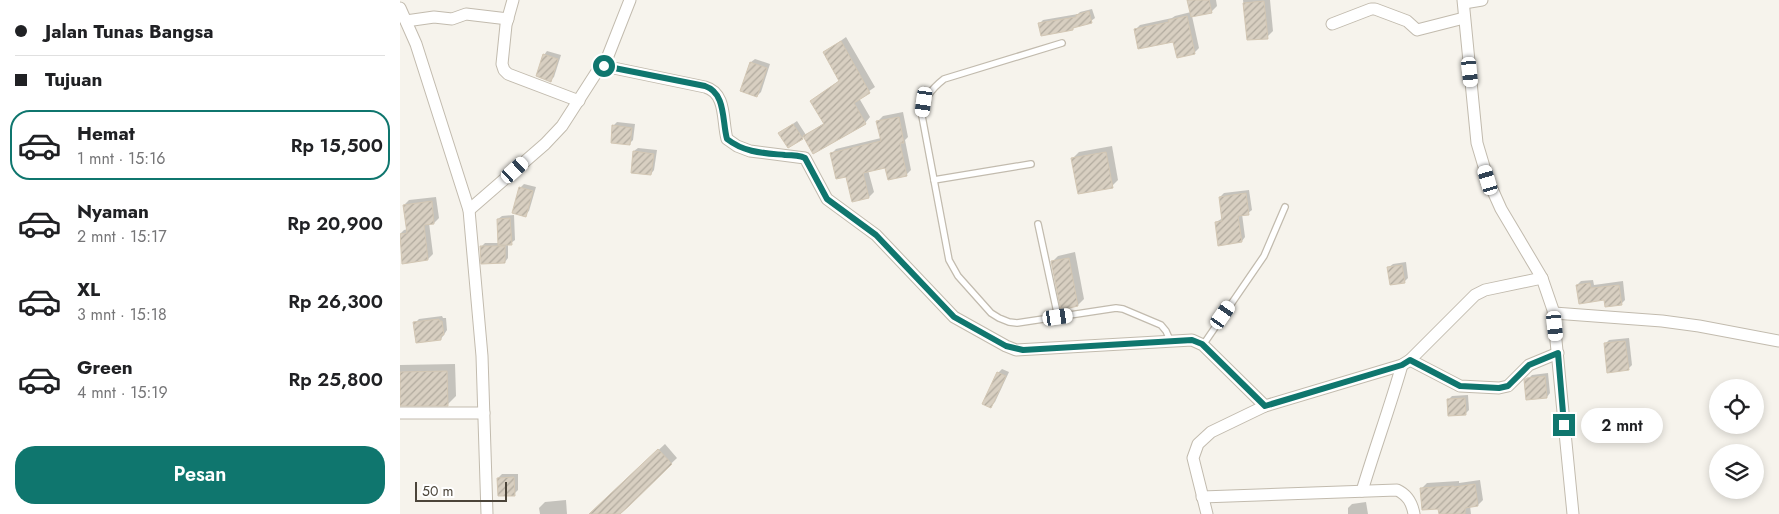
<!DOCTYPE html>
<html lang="id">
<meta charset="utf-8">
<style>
:root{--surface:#fff;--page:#f6f6f6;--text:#202124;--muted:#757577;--line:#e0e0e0;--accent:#0f766e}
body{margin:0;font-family:Jost,sans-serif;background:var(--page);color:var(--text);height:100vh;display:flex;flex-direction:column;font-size:19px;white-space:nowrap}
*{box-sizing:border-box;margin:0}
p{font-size:16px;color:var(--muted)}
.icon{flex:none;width:28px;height:28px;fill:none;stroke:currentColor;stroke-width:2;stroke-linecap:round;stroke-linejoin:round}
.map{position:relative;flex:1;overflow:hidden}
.side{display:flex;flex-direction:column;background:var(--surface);width:400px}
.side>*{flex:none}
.guide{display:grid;align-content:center;height:110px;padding:0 15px;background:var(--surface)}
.controls{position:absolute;left:1309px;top:379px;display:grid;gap:10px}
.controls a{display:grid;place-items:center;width:55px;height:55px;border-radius:50%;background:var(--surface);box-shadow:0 2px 8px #0003;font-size:25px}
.scale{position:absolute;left:15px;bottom:12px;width:92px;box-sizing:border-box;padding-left:5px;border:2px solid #4b4439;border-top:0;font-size:14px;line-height:18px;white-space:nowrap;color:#4b4439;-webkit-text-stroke:4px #fff;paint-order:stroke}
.end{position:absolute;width:22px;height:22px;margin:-11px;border:6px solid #0f766e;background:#fff;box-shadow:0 0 0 2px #fff}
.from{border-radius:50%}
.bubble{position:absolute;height:35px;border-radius:18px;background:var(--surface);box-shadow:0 2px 8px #0003;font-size:16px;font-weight:600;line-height:35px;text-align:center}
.car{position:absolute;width:15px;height:30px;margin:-15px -8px;border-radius:6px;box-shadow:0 0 4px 1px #0007;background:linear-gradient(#fff 24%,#345 0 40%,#fff 0 76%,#345 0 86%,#fff 0)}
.guide b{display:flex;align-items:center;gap:18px;height:48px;font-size:19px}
.guide b+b{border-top:1px solid var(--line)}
.guide i{width:12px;height:12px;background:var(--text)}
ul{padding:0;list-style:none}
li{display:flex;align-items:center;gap:15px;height:70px;margin:0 10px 8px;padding:0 5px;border:2px solid transparent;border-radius:20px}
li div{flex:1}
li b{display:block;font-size:19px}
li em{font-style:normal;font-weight:600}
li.selected{border-color:var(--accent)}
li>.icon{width:45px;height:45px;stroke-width:1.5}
.button{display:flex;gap:10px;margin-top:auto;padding:10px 15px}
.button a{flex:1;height:58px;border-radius:20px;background:var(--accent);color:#fff;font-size:20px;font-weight:600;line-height:58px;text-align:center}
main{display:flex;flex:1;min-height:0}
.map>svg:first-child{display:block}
.shadow{fill:#0003}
.building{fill:url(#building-hatch);stroke:#d3c7b4}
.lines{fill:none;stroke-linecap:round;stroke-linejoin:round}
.lane-casing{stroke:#c2bbae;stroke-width:8}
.street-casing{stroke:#c2bbae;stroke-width:13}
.lane{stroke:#fff;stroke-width:5.5}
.street{stroke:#fff;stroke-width:11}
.route{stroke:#0f766e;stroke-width:6}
</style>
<main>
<section class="side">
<div class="guide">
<b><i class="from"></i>Jalan Tunas Bangsa</b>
<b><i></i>Tujuan</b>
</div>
<ul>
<li class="selected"><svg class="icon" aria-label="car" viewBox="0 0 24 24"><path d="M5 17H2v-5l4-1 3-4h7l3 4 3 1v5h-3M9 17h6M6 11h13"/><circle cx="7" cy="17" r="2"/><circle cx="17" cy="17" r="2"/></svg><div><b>Hemat</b><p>1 mnt · 15:16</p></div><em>Rp 15,500</em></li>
<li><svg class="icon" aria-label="car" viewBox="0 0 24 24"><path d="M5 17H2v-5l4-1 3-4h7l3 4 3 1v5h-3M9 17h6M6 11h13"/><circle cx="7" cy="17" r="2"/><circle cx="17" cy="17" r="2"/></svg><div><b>Nyaman</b><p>2 mnt · 15:17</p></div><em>Rp 20,900</em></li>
<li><svg class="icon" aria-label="car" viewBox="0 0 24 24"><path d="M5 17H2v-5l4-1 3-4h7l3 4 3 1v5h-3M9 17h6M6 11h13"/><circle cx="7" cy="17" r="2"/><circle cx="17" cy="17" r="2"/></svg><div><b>XL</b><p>3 mnt · 15:18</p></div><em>Rp 26,300</em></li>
<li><svg class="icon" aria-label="car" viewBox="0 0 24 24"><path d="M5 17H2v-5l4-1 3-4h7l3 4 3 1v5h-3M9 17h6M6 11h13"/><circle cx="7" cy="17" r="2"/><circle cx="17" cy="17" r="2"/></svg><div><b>Green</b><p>4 mnt · 15:19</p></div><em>Rp 25,800</em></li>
</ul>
<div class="button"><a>Pesan</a></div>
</section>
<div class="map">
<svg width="1379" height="514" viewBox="0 0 1379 514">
<defs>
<pattern id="building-hatch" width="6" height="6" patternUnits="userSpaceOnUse" patternTransform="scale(1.25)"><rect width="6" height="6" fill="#d8cfc1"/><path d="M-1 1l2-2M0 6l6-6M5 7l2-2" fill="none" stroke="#b1aa9e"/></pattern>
</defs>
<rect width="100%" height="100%" fill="#f6f3ec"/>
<g class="shadow">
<polygon points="788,0 816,0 817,6 811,12 792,16 799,48 794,53 774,41 735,30 740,25 772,18 775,16 791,12"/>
<polygon points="843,0 870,0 873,31 867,37 848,39"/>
<polygon points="692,9 695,18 691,21 676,26 672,29 640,23 643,20 678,14 680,12"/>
<polygon points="446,37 475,87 459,98 470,117 465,123 405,136 402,138 384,130 397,121 406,135 424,123 411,101 440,80 424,53"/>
<polygon points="147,51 161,55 154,77 151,80 144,55"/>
<polygon points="355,59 370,64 361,92 357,96 351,62"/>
<polygon points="503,112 508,137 505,140 511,170 506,175 486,166 468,170 474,192 469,197 447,175 431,154 436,149 481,138 478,121 483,116"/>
<polygon points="217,122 235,124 233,140 229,144 213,126"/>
<polygon points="712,146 718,180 712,186 673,158 679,152"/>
<polygon points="238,148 257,150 254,170 251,174 234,151"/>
<polygon points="124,184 136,187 129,211 125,215 120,188"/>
<polygon points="849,190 852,210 848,213 842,214 845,237 842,241 816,222 823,218 820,197 824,193"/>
<polygon points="36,197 39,218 34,223 29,223 33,254 28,259 3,262 0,234 4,230 8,229 4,205 9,200"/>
<polygon points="114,215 115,240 111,243 108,244 108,258 105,262 81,247 85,243 100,243 98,219 102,216"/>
<polygon points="675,252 684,299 678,305 662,308 652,262 658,256"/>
<polygon points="1006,262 1008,278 1004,282 989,267 993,264"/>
<polygon points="1193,280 1194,285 1223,281 1225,300 1221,304 1205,299 1177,285 1181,281"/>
<polygon points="42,316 43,318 46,318 47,330 41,339 15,323 19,319"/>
<polygon points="1229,338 1232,365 1228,369 1205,344 1209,340"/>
<polygon points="55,364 56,396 48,404 0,404 0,365"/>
<polygon points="602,369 609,372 595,402 591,406 598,373"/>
<polygon points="1148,373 1150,393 1147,397 1126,381 1132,375"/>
<polygon points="1068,395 1069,410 1065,414 1048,400 1052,396"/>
<polygon points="1235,409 1237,429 1234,433 1222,434 1218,438 1201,423 1205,419 1220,418 1220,414 1224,410"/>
<polygon points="265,444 277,458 218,514 190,514"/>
<polygon points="102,474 118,474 118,490 114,494 98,478"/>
<polygon points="1080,480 1083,500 1078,505 1070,506 1071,514 1040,514 1039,507 1022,488 1027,483 1059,481 1059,483"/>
<polygon points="166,500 167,514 140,514 139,508 145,502"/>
<polygon points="966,502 968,514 948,514 948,508 952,504"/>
</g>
<g class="building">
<polygon points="787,0 809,0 812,13 791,17"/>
<polygon points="864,1 868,39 847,40 843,3"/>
<polygon points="689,11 692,23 673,28 673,30 641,36 638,23 676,17 676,15"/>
<polygon points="787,16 795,54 777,58 773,42 738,49 734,29 769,22 768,20"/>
<polygon points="441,41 470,93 454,103 466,124 413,154 403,136 424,124 410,101 439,81 423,52"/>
<polygon points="143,54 158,59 151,82 136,76"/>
<polygon points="350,62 367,68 357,97 340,91"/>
<polygon points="499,117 504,143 500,143 507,176 488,180 485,168 463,173 469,198 452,202 446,177 436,179 430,153 481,141 476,121"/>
<polygon points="393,124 403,139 388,148 378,133"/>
<polygon points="212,125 232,128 230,145 211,143"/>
<polygon points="233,151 254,154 251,175 231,173"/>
<polygon points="706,152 713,188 678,194 671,158"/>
<polygon points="119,187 133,191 126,217 112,213"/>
<polygon points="846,193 849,215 838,216 842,242 818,246 815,222 822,221 819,197"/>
<polygon points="32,201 34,224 24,225 28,260 2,264 0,234 7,233 3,205"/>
<polygon points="110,218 112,245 98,245 97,219"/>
<polygon points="80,246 105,246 105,263 81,264"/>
<polygon points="669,258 678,306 661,310 651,261"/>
<polygon points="1002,265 1005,283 990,285 987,267"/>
<polygon points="1190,283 1191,288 1219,285 1222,305 1205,307 1204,300 1179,304 1176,285"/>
<polygon points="39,319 39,321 42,321 44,335 41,335 41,340 16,343 13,322"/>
<polygon points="1225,341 1229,370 1207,373 1204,343"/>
<polygon points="47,371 48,406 0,406 0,372"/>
<polygon points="597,372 606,376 591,408 582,404"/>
<polygon points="1145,376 1147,398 1126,400 1124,380 1127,378"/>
<polygon points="1065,398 1066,415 1048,416 1047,399"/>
<polygon points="1231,412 1234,434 1218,436 1219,439 1201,440 1200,423 1220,421 1219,413"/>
<polygon points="258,449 272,464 229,506 220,514 189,514"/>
<polygon points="114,477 115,496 98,496 97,478"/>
<polygon points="1075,484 1078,506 1065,508 1065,514 1039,514 1038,509 1022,510 1020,488 1054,486 1054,487"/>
</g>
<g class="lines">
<defs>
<g id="lane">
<path d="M662 43 544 79C530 90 524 99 522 116L549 260 558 276 591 313 599 318 609 322 617 323 716 308 723 309 761 325 766 331 770 340"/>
<polyline points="534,180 631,164"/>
<polyline points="638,224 658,317"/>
<polyline points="803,345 864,256 885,207"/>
</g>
<g id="street">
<polyline points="113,0 106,25 102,64 104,70 108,74 179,101"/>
<polyline points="1063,0 1077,143 1088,180 1101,209 1142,278 1153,310 1173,514"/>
<polyline points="1064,3 1082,0"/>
<polyline points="0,8 16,44 69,210 82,356 87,514"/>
<polyline points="6,21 34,17 52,19 66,14 108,19"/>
<polyline points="932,24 971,9 975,9 1007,21 1017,30 1064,18"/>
<path d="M204 66 305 87C327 93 322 121 327 139L337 146 350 151 405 158 427 199 476 235 554 317 606 346 616 350 792 340 803 345 865 406 1002 365 1010 360 1075 295 1085 290 1142 278"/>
<polyline points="69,210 145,144 162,126 198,70 204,66 230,0"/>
<polyline points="1154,313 1262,321 1299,326 1379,341"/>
<polyline points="1010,360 1060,386 1099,388 1108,386 1129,365 1158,353"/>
<polyline points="0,413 84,413"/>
<path d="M962 491C975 448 990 407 1002 365"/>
<path d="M802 497 997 490C1008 495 1012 503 1014 514"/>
<polyline points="807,514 793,458 798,444 811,432 865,406"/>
</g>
</defs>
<use href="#lane" class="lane-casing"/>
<use href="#street" class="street-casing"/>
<use href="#lane" class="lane"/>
<use href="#street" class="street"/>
</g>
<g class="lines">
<path class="route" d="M204 66 305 86C326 93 322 121 327 139 345 153 364 153 385 155 392 155 399 155 405 158L427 199 476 235 554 317 606 346 623 350 792 340 802 344 865 406 1002 365 1010 360 1060 386 1099 388 1108 386 1129 365 1158 353 1164 425"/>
</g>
</svg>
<div class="controls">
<a><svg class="icon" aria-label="locate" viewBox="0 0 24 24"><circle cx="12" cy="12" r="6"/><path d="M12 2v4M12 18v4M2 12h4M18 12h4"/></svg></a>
<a><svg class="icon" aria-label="layers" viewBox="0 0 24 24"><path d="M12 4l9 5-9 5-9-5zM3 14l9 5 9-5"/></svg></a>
</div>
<div class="scale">50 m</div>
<i class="end from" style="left:204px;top:66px"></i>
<i class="end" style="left:1164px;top:425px"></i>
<div class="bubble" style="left:1181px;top:408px;width:82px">2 mnt</div>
<i class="car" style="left:1070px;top:72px;rotate:174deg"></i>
<i class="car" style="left:524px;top:102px;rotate:188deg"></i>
<i class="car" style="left:115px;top:170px;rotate:48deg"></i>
<i class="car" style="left:1088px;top:180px;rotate:343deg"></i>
<i class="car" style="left:823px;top:315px;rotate:35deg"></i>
<i class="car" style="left:658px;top:317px;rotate:82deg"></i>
<i class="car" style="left:1155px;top:326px;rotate:174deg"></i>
</div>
</main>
